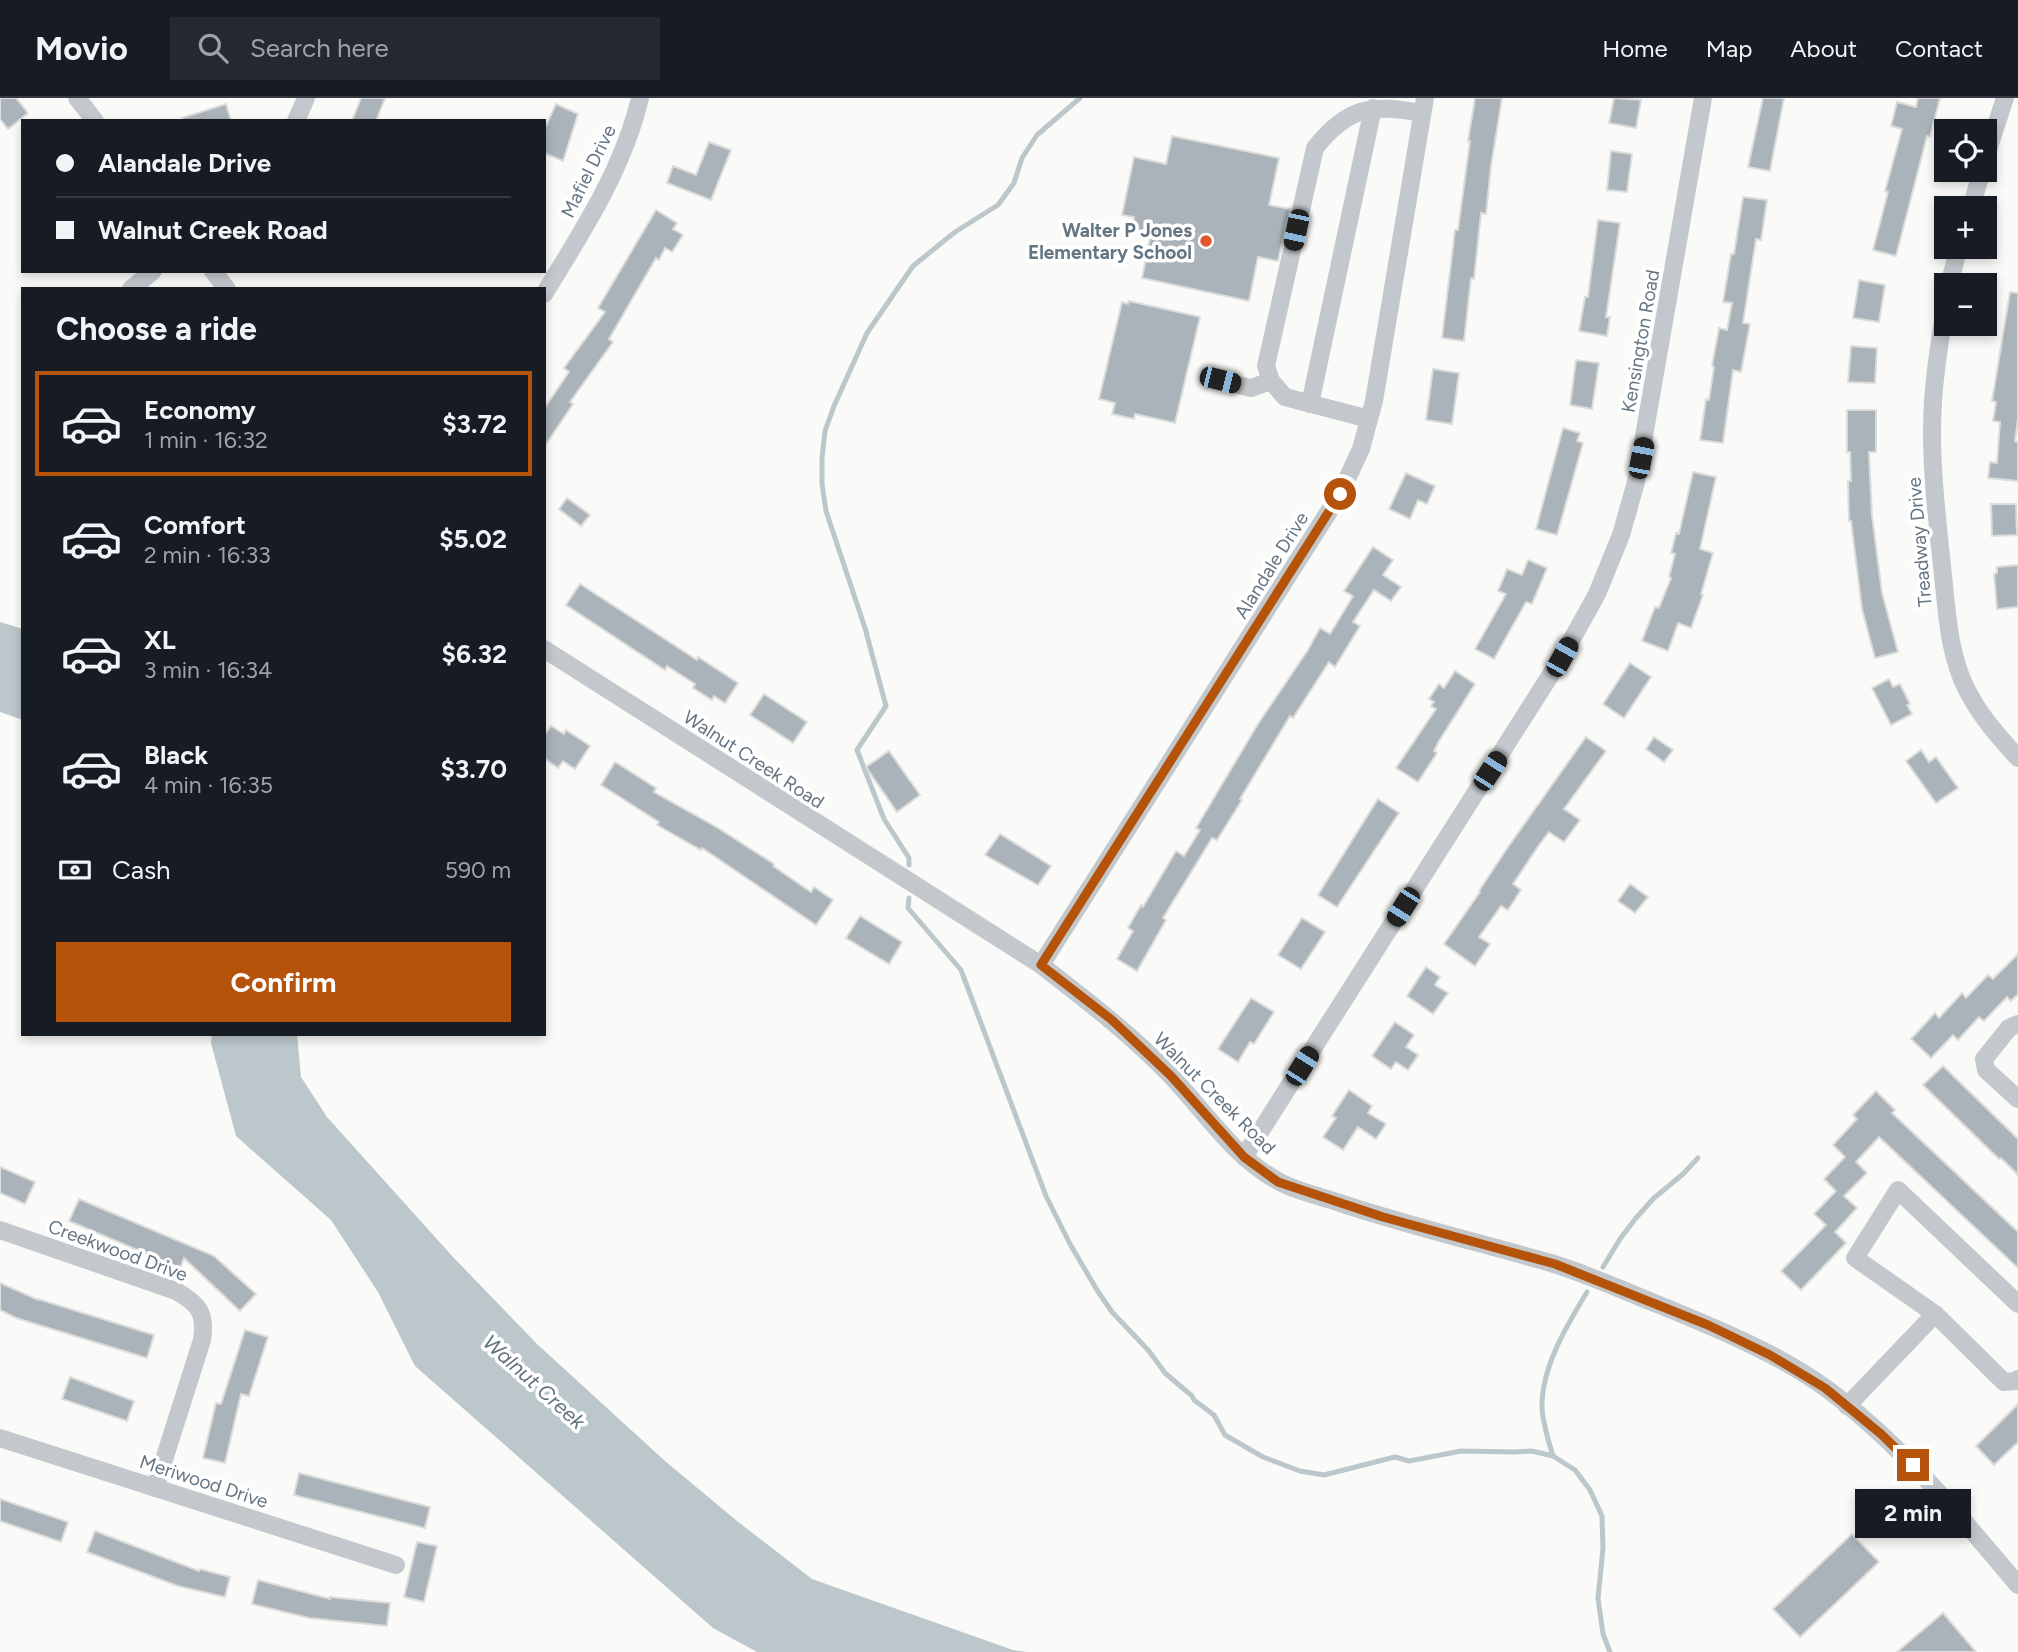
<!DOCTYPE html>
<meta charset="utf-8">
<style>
:root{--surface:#171b24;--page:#242831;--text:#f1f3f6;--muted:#9ea1a6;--line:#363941;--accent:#b45309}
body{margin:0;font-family:Figtree,sans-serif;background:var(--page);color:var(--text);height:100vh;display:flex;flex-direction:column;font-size:26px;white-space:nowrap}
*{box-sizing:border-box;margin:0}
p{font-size:23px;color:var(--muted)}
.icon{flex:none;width:38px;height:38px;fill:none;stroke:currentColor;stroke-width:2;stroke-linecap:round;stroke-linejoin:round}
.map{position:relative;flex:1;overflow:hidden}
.panel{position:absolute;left:21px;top:189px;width:525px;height:749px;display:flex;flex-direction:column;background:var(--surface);border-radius:0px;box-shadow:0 4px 10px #0003}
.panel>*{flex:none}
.top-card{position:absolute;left:21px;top:21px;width:525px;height:154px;border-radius:0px;box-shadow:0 4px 10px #0003;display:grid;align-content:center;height:154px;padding:0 35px;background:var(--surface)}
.controls{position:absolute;left:1934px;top:21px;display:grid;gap:14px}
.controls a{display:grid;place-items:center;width:63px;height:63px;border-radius:0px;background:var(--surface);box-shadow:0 4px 10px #0003;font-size:35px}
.end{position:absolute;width:32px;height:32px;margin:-16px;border:9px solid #b45309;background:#fff;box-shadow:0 0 0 4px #fff}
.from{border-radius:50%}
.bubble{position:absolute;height:49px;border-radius:0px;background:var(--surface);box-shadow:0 4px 10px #0003;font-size:23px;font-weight:700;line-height:49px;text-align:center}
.car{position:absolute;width:21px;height:42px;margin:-21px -10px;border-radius:9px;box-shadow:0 0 5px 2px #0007;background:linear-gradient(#222 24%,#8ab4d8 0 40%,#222 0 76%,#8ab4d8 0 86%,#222 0)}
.top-card b{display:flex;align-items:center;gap:24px;height:66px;font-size:26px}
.top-card b+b{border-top:2px solid var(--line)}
.top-card i{width:18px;height:18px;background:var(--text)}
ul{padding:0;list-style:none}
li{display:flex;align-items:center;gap:21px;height:105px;margin:0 14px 10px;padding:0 21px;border:4px solid transparent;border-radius:0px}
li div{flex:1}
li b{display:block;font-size:26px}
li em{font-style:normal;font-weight:700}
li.selected{border-color:var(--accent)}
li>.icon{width:63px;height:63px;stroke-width:1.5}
h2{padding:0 35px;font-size:32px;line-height:84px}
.pay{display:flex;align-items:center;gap:18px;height:77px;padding:0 35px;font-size:26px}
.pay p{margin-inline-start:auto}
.primary-button{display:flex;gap:14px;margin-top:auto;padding:14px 35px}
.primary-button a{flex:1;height:80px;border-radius:0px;background:var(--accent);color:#fff;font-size:28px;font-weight:700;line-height:80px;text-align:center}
header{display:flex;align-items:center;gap:42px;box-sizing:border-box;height:98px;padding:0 35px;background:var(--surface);border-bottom:2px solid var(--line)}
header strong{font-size:33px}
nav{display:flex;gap:38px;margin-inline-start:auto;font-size:24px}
.search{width:490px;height:63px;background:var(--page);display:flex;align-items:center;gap:18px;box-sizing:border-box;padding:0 24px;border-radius:0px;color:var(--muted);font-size:26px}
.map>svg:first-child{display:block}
.water{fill:#bbc7cb}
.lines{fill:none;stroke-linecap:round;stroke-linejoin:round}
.stream{stroke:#bbc7cb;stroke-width:5}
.building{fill:#aab3b9;stroke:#dcdcda;stroke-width:2}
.minor{stroke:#c3c8cc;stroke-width:18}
.route{stroke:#b45309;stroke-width:9}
.poi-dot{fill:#e4572e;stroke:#fff;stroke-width:2.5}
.labels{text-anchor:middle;stroke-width:7;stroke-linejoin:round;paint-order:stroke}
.street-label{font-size:19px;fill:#657683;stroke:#fff}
.poi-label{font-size:19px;font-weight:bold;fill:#657683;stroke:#fff;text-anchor:end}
.water-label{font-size:21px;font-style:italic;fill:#60757c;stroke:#fff}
</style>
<header>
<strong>Movio</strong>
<div class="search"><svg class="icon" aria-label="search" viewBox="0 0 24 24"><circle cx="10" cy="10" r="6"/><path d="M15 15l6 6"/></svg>Search here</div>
<nav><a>Home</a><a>Map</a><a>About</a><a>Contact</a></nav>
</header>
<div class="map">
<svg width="2018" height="1554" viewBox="0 0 2018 1554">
<rect width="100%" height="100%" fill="#fafaf8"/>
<g class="water">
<polygon points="0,524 23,531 23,622 0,614"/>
<polygon points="212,936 297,936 301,979 327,1019 453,1159 537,1246 665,1363 737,1423 812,1481 1013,1552 1027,1554 757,1554 713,1530 415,1268 378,1194 331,1122 236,1038 211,945"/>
</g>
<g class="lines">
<g class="stream">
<polyline points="909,767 909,760 884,721 857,652 886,608 865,530 826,413 822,386 822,360 825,333 834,308 867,235 913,168 955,134 998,107 1014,85 1022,60 1037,37 1080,0"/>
<polyline points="909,800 908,810 961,872 1046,1098 1070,1146 1097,1192 1112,1214 1149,1253 1165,1275 1192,1298 1194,1302 1214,1317 1225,1337 1263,1359 1300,1373 1324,1377 1395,1359 1409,1363 1461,1353 1515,1354 1532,1353 1553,1358 1575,1372 1590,1392 1602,1418 1603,1450 1598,1500 1603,1536 1610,1554"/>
<polyline points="1603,1169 1620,1141 1636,1120 1654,1100 1683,1076 1698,1060"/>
<path d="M1553 1358C1548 1342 1543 1326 1542 1310 1541 1270 1567 1227 1587 1194"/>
</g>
</g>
<g class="building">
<polygon points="0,0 16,0 28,15 8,31 0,21"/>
<polygon points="361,0 385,0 376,23 352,23"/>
<polygon points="1475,0 1502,0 1491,68 1486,116 1481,115 1474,181 1471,180 1464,243 1442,240 1455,132 1458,132 1470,43 1468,43"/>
<polygon points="1614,0 1641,2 1636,30 1609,25"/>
<polygon points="1763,0 1784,0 1770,73 1748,69"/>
<polygon points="1918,0 1940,0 1930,39 1927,38 1896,158 1873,152 1888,94 1885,93 1902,31 1891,28 1897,4 1916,9"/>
<polygon points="226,6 231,23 182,23 182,20"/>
<polygon points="556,6 578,16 563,63 544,55 544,32"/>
<polygon points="1172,38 1279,60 1269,107 1290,111 1278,163 1258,159 1249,203 1142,180 1151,135 1132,131 1134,119 1122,117 1134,59 1166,66"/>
<polygon points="709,44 731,52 711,102 667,85 673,68 696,77"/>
<polygon points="1611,53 1632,56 1627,94 1607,92"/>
<polygon points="1743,99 1767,102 1761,142 1756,141 1743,225 1750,226 1741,274 1733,272 1723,345 1700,342 1706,301 1709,302 1714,269 1712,268 1719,230 1727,232 1732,205 1723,204 1731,156 1734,156"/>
<polygon points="656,112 677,125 673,131 683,137 672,154 665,150 659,162 656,160 609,241 613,244 570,304 573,306 544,349 544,311 569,274 564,270 605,214 598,210"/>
<polygon points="1598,122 1620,125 1606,219 1610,219 1607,238 1579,233 1585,199 1588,199"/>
<polygon points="1859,182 1885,187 1879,224 1853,220"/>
<polygon points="2010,194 2018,195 2018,321 2015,343 2018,344 2018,383 1988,380 1990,364 1997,365 2000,324 1993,323 1996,304 1992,303"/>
<polygon points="1129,203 1200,219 1175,325 1135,316 1134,321 1112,316 1115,305 1099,301 1122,204 1128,206"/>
<polygon points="1851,248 1877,250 1875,285 1848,284"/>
<polygon points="1576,262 1599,265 1592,311 1570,307"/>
<polygon points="1433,271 1459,275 1452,326 1426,322"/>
<polygon points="1847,312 1876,312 1876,354 1869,354 1872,418 1882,495 1898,554 1875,560 1862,511 1851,423 1849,423 1848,383 1851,383 1850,354 1847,354"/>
<polygon points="1563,330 1580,335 1577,343 1583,345 1557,437 1536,431"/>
<polygon points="1693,374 1716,379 1700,451 1713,455 1701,496 1703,497 1691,530 1678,525 1668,553 1642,543 1655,509 1659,510 1671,480 1669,479 1675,456 1671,455 1676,435 1679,436"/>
<polygon points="1406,375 1435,388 1427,406 1418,402 1410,421 1389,411"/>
<polygon points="567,400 590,417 581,428 559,411"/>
<polygon points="1991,406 2016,406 2017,437 1992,438"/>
<polygon points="1373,449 1393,462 1383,477 1401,489 1391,503 1374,492 1353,524 1360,528 1335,569 1329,564 1293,620 1290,618 1240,701 1242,702 1217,742 1212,740 1163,820 1166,822 1137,873 1117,861 1133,833 1128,830 1141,807 1143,809 1176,753 1184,758 1200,732 1196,730 1258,626 1308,552 1320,530 1330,536 1353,498 1344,493"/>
<polygon points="1528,462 1547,470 1532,506 1526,504 1494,561 1475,551 1506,496 1498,493 1507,471 1522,477"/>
<polygon points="2018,467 2018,509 1997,511 1994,476 1997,475 1997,469"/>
<polygon points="580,486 697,562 698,559 738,585 725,605 714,598 712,602 693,590 695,586 667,568 665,572 566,507"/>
<polygon points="1630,565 1651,579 1624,620 1603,606"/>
<polygon points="1455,573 1475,586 1439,643 1434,653 1437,655 1418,684 1396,670 1436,611 1431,608 1434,604 1429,601 1439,586 1444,590"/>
<polygon points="1889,581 1893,589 1900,586 1910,606 1907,607 1912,616 1891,627 1872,590"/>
<polygon points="764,596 807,624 793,645 750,617"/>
<polygon points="551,628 564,636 566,632 590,648 575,671 563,663 558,670 544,660 544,638"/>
<polygon points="1586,639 1606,653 1564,711 1580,722 1564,744 1549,734 1539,747 1513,786 1521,792 1508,812 1501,808 1479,839 1490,846 1475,868 1444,846 1480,794 1479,793 1506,752"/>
<polygon points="1654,639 1673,652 1664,664 1646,651"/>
<polygon points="1921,652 1929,664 1936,659 1958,690 1936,705 1906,663"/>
<polygon points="889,653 920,697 897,714 866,669"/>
<polygon points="615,664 656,690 654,694 718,730 774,766 773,768 811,794 814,789 833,802 816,827 702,750 701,752 657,727 659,724 601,687"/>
<polygon points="1378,701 1399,715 1337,809 1318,797"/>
<polygon points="1000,736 1051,768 1038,787 985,757"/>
<polygon points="1630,786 1648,799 1635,815 1618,803"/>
<polygon points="860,818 902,844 889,866 846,840"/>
<polygon points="1302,820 1325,834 1301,871 1278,857"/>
<polygon points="2018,856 2018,896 2011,903 2007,899 1984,923 1979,919 1958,942 1953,937 1931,960 1911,941 1935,915 1939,920 1962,895 1966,900 1988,877 1993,881"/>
<polygon points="1426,869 1440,879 1435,887 1448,895 1433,916 1407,898"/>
<polygon points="1251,900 1274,914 1254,946 1250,944 1238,964 1218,951"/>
<polygon points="1395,924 1414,937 1406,949 1418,957 1408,972 1396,964 1391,971 1372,958"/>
<polygon points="1943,968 2018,1041 2018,1077 2001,1060 1999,1061 1923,987"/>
<polygon points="1349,992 1372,1008 1368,1015 1386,1026 1376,1041 1358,1029 1343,1052 1323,1039 1336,1020 1332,1018"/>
<polygon points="1876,993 1895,1012 1892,1015 2018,1134 2018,1170 1879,1039 1856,1064 1867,1075 1844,1098 1857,1110 1835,1134 1846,1145 1801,1192 1781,1173 1826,1127 1814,1116 1836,1093 1824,1081 1845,1059 1833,1047 1857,1021 1853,1017"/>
<polygon points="0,1069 35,1084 25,1106 0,1095"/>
<polygon points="79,1101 214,1158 256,1196 240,1213 184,1160 180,1170 69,1123"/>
<polygon points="0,1185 38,1202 38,1201 154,1237 147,1260 16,1220 0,1212"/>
<polygon points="245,1232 268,1239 249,1298 241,1296 225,1365 203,1360 216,1305 221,1306"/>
<polygon points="70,1279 134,1303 127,1323 62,1301"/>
<polygon points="2018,1306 2018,1344 1994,1367 1976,1348"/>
<polygon points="299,1375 430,1409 425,1430 294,1397"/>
<polygon points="0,1401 68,1424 61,1444 0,1423"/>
<polygon points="95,1433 199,1473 200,1471 230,1479 225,1499 178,1488 87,1454"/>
<polygon points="1852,1436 1879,1464 1800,1539 1773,1511"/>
<polygon points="417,1444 437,1448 424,1504 404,1499"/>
<polygon points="258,1482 330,1501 330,1499 390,1505 387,1528 309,1520 252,1506"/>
<polygon points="1943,1515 1976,1554 1897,1554"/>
</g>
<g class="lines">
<g class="minor">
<polyline points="77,0 95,23"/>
<polyline points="296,23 306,0"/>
<polyline points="1984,64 2005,0"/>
<polyline points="1971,110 1982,72"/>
<polyline points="213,173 227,191"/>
<polyline points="1949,187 1959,149"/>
<polyline points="131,191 153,173"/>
<path d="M544 196C582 134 623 72 640 0"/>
<path d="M1946 205C1939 247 1932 290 1932 333 1932 381 1938 429 1943 477 1947 516 1949 557 1967 592 1980 618 1999 639 2018 660"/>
<polyline points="1220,283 1251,290 1271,283"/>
<polyline points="1310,306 1373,10"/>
<path d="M1369 321 1285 299 1271 283 1266 268 1315 50C1348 8 1372 6 1422 15"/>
<path d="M544 551 1041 867C1086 902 1132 937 1172 979 1205 1014 1235 1060 1278 1083 1295 1093 1320 1098 1340 1105 1409 1128 1481 1145 1551 1165 1587 1176 1622 1192 1657 1206 1713 1229 1778 1255 1827 1291 1901 1346 1959 1417 2018 1487"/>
<polyline points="1041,867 1340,396 1361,351 1374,303 1425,0"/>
<polyline points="2018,926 2009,930 1984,961 1986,972 2018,1001"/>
<polyline points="1244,1059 1562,559 1597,496 1621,437 1636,384 1703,0"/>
<path d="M0 1132 176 1193C199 1206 206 1215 202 1242L155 1390"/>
<polyline points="2018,1206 1898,1092 1855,1160 1935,1216 2004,1284 2016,1283 2018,1281"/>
<polyline points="1847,1308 1935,1216"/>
<polyline points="0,1340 396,1467"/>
</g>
</g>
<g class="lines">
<polyline class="route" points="1340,396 1041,867 1112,922 1171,978 1244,1059 1278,1084 1383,1119 1555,1166 1708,1227 1770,1257 1825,1290 1881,1336 1913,1367"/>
</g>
<circle class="poi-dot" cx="1206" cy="143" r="7"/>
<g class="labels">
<g class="street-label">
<text transform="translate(588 73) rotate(-64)" y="7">Mafiel Drive</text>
<text transform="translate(1640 243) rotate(-80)" y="7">Kensington Road</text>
<text transform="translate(1919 444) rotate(-95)" y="7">Treadway Drive</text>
<text transform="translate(1271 467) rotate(-58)" y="7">Alandale Drive</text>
<text transform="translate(754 661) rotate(33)" y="7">Walnut Creek Road</text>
<text transform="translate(1215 995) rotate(45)" y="7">Walnut Creek Road</text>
<text transform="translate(118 1152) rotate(20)" y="7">Creekwood Drive</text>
<text transform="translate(204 1383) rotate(18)" y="7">Meriwood Drive</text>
</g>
<g class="poi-label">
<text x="1192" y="139">Walter P Jones<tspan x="1192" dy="22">Elementary School</tspan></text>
</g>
<g class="water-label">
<text transform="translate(534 1284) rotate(42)" y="7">Walnut Creek</text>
</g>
</g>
</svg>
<div class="controls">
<a><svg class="icon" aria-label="locate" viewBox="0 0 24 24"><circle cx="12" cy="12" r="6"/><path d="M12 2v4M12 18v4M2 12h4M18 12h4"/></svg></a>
<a>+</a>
<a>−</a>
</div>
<i class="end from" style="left:1340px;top:396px"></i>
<i class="end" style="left:1913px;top:1367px"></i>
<div class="bubble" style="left:1855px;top:1391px;width:116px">2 min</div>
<i class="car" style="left:1296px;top:132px;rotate:192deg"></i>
<i class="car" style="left:1220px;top:282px;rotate:104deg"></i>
<i class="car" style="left:1641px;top:360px;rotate:11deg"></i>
<i class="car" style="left:1562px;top:559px;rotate:29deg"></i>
<i class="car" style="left:1490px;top:673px;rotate:33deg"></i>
<i class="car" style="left:1403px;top:809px;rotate:212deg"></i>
<i class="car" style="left:1302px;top:968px;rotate:32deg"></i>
<div class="top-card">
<b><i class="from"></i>Alandale Drive</b>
<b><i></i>Walnut Creek Road</b>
</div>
<section class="panel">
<h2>Choose a ride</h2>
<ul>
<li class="selected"><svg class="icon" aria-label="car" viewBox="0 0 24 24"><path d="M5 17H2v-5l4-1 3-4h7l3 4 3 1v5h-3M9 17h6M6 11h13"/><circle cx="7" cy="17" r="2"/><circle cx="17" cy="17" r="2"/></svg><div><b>Economy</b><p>1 min · 16:32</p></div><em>$3.72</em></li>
<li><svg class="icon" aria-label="car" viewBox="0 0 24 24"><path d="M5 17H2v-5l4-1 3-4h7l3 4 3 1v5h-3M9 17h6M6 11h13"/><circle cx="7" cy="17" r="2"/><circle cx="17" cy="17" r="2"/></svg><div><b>Comfort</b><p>2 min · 16:33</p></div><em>$5.02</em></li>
<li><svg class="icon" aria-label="car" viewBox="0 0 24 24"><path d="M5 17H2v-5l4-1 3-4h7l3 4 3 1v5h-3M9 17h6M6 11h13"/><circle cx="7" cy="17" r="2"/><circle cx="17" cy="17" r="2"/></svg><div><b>XL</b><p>3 min · 16:34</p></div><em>$6.32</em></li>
<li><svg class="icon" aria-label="car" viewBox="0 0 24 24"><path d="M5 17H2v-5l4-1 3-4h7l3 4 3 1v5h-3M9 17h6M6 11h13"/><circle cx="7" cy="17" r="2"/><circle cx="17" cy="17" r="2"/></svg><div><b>Black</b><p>4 min · 16:35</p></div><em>$3.70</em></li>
</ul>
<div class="pay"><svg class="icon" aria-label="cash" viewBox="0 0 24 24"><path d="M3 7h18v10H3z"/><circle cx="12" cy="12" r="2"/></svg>Cash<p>590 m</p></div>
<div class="primary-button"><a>Confirm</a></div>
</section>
</div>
